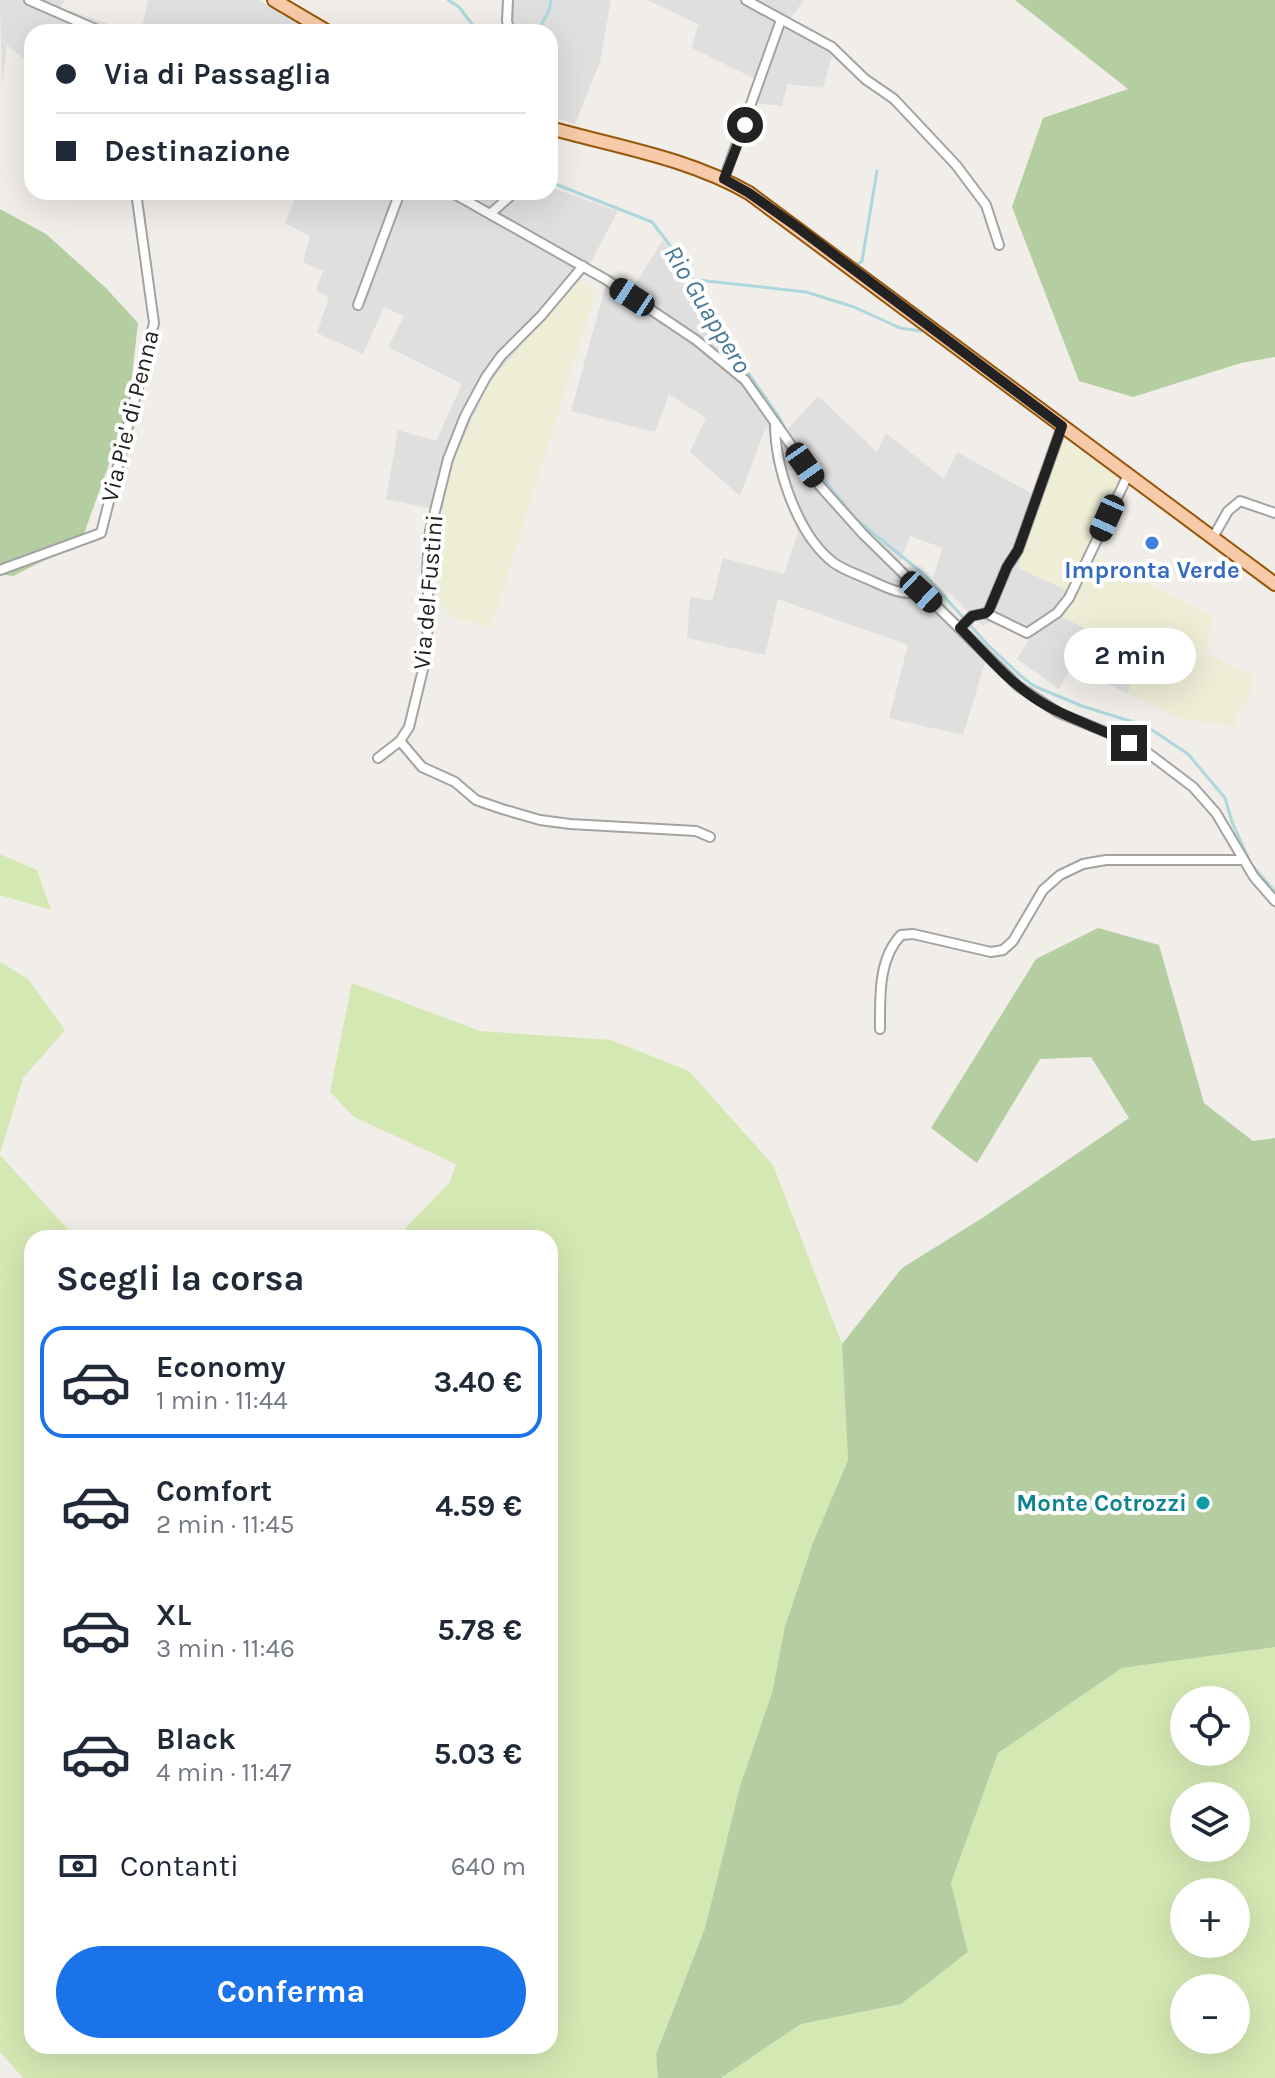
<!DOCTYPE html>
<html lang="it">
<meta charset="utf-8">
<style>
:root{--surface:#fff;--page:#f6f6f7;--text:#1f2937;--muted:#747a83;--line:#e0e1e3;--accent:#1a73e8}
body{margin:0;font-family:Karla,sans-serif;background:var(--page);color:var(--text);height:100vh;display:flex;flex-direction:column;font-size:30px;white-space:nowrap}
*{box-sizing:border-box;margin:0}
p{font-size:26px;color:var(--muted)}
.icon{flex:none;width:44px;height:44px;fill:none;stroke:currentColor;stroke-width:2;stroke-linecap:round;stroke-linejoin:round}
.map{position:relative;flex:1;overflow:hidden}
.sheet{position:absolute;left:24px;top:1230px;width:534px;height:824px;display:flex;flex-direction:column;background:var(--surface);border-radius:24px;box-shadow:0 8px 32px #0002}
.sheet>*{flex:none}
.banner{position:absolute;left:24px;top:24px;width:534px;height:176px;border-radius:24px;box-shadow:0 8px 32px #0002;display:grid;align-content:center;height:176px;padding:0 32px;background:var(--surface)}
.buttons{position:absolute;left:1170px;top:1686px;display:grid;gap:16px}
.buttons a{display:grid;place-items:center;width:80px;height:80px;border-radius:50%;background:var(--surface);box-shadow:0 8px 32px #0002;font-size:40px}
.end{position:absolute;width:36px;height:36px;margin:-18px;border:10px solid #222;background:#fff;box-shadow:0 0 0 4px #fff}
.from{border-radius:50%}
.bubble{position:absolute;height:56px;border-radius:28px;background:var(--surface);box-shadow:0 8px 32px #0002;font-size:26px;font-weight:700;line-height:56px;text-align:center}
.car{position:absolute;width:24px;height:48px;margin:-24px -12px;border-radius:10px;box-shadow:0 0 6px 2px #0007;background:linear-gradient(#222 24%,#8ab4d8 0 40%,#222 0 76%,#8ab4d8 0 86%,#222 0)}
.banner b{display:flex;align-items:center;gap:28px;height:76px;font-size:30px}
.banner b+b{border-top:2px solid var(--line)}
.banner i{width:20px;height:20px;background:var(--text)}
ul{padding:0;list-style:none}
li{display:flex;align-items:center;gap:24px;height:112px;margin:0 16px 12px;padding:0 16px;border:4px solid transparent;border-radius:24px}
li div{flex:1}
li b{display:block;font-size:30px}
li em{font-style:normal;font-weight:700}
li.selected{border-color:var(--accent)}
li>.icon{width:72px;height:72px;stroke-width:1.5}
h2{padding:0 32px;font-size:36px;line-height:96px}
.pay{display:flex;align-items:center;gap:20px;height:88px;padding:0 32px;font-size:30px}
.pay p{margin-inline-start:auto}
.action{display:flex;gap:16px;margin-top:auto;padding:16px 32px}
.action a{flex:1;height:92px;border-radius:48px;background:var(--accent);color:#fff;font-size:32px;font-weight:700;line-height:92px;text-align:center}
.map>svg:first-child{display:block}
.residential{fill:#e0dfdf}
.farmland{fill:#eeedd6}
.grass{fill:#d4e8b3;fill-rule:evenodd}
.forest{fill:#b4cea1}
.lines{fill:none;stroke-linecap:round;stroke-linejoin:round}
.stream{stroke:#add7dc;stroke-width:3}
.minor-casing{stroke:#a3a3a3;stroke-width:12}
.primary-casing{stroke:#975609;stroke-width:16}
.minor{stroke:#fff;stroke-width:8}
.primary{stroke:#f7cba9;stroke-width:12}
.route{stroke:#222;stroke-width:10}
.shop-dot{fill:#3f7fe0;stroke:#fff;stroke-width:3}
.culture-dot{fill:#0f9aa8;stroke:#fff;stroke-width:3}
.labels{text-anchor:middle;stroke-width:8;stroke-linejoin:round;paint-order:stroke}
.street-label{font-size:24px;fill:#222;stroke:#fff}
.shop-label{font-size:24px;font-weight:bold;fill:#366cbe;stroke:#fff}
.culture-label{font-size:24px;font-weight:bold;fill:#0d838f;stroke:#fff;text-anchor:end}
.water-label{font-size:26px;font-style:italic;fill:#497996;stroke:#fff}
</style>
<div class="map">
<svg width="1275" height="2078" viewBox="0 0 1275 2078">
<rect width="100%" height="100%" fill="#f1eee9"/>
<g class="residential">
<polygon points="0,0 64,0 61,8 133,32 32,32 32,66 7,45 2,86"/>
<polygon points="148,0 259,0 310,32 141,32"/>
<polygon points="502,0 611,0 600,62 575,124 550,116 550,32 508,32 501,7"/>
<polygon points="647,0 804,0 790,19 835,46 823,88 787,84 782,106 748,102 757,80 692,48 698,24"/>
<polygon points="550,187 618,211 584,275 490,381 450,468 443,511 386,499 398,430 436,441 462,384 388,347 404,316 384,307 363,354 317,333 329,297 316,290 323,271 303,262 310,236 285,223 298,192 550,192"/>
<polygon points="663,240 676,257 709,325 744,370 786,431 818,396 877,452 886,433 944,479 957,452 1038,497 1078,595 1063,617 1137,656 1128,694 1072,666 1059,689 1017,659 1029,640 990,621 983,626 933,577 943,548 910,536 900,563 990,647 963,735 889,718 908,645 778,599 765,655 687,638 690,597 712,601 723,558 784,574 798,532 770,433 766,427 740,496 690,452 706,418 669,394 655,432 571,411 609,273 634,286"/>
</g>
<g class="farmland">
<polygon points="580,279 595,294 491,628 453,617 436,602 443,511 450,468 490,381"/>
<polygon points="1063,439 1119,478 1086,551 1212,616 1205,653 1252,676 1249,697 1238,711 1235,727 1180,719 1128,694 1137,656 1063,617 1077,595 1018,568 1038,497"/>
</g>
<g class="grass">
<polygon points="0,854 37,870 51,910 0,895"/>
<polygon points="0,962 28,979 65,1030 23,1078 0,1154"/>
<polygon points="352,983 480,1031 611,1040 689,1071 773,1165 842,1344 848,1460 812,1545 785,1626 772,1693 740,1786 705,1928 656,2053 658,2078 23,2078 0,2052 0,1155 76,1238 32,1238 32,2046 550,2046 550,1238 396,1238 450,1182 456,1164 354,1117 330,1092"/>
<path d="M1275 1647V2078H721L801 2024 901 2004 968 1952 951 1883 998 1753 1122 1668ZM1184 1700H1236V1752H1184ZM1184 1796H1236V1848H1184ZM1184 1892H1236V1944H1184ZM1184 1988H1236V2040H1184Z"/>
</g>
<g class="forest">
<polygon points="1015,0 1275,0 1275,357 1241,363 1133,397 1079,381 1012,207 1043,118 1128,89"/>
<polygon points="0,209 46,234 105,287 138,323 128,411 81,542 13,576 0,574"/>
<polygon points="1098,928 1159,945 1204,1103 1253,1141 1275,1138 1275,1647 1122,1668 998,1753 951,1883 968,1952 901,2004 801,2024 721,2078 658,2078 656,2054 705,1928 740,1786 772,1693 785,1626 812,1545 848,1460 842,1344 902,1268 984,1217 1129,1118 1091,1057 1040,1059 977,1163 931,1128 1036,959"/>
</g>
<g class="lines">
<g class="stream">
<polyline points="448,0 459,7 478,32"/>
<polyline points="537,32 549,11 551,0"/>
<polyline points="550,182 652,222 679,257 718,337 732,356 744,367 779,417 787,432"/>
<polyline points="858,264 862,261 877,171"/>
<polyline points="689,279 806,292 854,307 900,328 921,331"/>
<polyline points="791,439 857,520 925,575 987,644 1022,677 1034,686 1082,706 1146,726 1188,754 1225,798 1232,822 1251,864 1275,892"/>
</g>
<defs>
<g id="minor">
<polyline points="29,0 102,32"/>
<polyline points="508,0 507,21 510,32"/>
<polyline points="746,0 832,47 865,79 894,99 956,165 986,205 999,245"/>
<polyline points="550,137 550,156"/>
<polyline points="724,179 781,20"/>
<polyline points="451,192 605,279 696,340 745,380 820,486 863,534 1018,686 1059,713 1111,734 1148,753 1193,787 1216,813 1254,877 1275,901"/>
<polyline points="491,213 515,192"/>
<polyline points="358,305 400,192"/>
<path d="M775 423C775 467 797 535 834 563 845 571 862 576 874 582 889 589 905 596 921 592"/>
<polyline points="1212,539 1228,511 1240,501 1275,513"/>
<polyline points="0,570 101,533 154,323 136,192"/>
<polyline points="986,613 1027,633 1057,613 1069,598 1128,475"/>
<polyline points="960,628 972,616 986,613 989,610 1007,567 1018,550 1062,426"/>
<polyline points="400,741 422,767 455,782 476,800 502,809 540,820 570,824 696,831 710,837"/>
<polyline points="378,758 400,741 409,727 425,661 429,614 427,568 430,531 448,459 465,416 486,377 501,356 541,316 583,266"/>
<path d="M880 1029C880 997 878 959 901 935L913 934 991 952 1003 950 1013 941 1043 890 1060 875 1083 864 1106 860H1243"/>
</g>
<g id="primary">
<polyline points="274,0 328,32"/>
<path d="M550 128C618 147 688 158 749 193L1275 584"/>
</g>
</defs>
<use href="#minor" class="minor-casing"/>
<use href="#primary" class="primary-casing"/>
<use href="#minor" class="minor"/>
<use href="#primary" class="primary"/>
</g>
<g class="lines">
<path class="route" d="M745 125 724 179 749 193 797 227 1062 426 1018 550 1007 567 989 610 986 613 972 616 960 628C983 651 1005 678 1033 697 1062 717 1098 727 1129 743"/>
</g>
<circle class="shop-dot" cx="1152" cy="543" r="8"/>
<circle class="culture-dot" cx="1203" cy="1503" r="8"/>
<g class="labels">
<g class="street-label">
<text transform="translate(130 416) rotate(-76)" y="8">Via Pie' di Penna</text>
<text transform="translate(428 592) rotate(-85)" y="8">Via del Fustini</text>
</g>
<g class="shop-label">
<text x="1152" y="578">Impronta Verde</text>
</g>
<g class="culture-label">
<text x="1187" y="1511">Monte Cotrozzi</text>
</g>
<g class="water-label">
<text transform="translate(708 309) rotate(59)" y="9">Rio Guappero</text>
</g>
</g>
</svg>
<div class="buttons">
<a><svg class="icon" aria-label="locate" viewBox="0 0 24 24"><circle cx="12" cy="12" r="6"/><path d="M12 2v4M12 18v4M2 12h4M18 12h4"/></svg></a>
<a><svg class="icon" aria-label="layers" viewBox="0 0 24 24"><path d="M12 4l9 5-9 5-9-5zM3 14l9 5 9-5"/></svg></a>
<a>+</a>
<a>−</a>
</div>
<i class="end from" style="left:745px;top:125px"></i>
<i class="end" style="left:1129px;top:743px"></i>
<div class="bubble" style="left:1064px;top:628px;width:132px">2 min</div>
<i class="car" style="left:632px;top:297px;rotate:303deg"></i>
<i class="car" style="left:805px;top:465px;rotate:145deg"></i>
<i class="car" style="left:1107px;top:518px;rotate:204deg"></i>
<i class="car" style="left:921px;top:592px;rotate:133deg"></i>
<div class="banner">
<b><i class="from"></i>Via di Passaglia</b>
<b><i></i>Destinazione</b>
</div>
<section class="sheet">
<h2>Scegli la corsa</h2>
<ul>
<li class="selected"><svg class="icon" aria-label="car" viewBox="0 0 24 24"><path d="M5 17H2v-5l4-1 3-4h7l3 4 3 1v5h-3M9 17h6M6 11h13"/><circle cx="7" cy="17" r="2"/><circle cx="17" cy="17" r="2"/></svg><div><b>Economy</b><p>1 min · 11:44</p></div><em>3.40 €</em></li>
<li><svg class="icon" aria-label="car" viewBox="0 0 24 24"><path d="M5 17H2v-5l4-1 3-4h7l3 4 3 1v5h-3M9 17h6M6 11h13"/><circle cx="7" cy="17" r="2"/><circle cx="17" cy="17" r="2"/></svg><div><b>Comfort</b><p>2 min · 11:45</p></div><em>4.59 €</em></li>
<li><svg class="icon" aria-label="car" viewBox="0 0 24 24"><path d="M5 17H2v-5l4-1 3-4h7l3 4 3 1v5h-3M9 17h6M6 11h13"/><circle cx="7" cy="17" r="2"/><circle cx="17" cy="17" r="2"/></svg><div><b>XL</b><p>3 min · 11:46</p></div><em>5.78 €</em></li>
<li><svg class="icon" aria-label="car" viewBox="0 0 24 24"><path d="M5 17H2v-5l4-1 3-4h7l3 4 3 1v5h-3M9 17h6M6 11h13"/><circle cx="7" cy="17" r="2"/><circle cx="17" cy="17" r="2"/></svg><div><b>Black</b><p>4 min · 11:47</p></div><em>5.03 €</em></li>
</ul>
<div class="pay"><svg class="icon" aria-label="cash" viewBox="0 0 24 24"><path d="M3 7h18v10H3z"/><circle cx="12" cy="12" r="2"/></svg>Contanti<p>640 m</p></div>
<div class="action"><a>Conferma</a></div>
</section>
</div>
